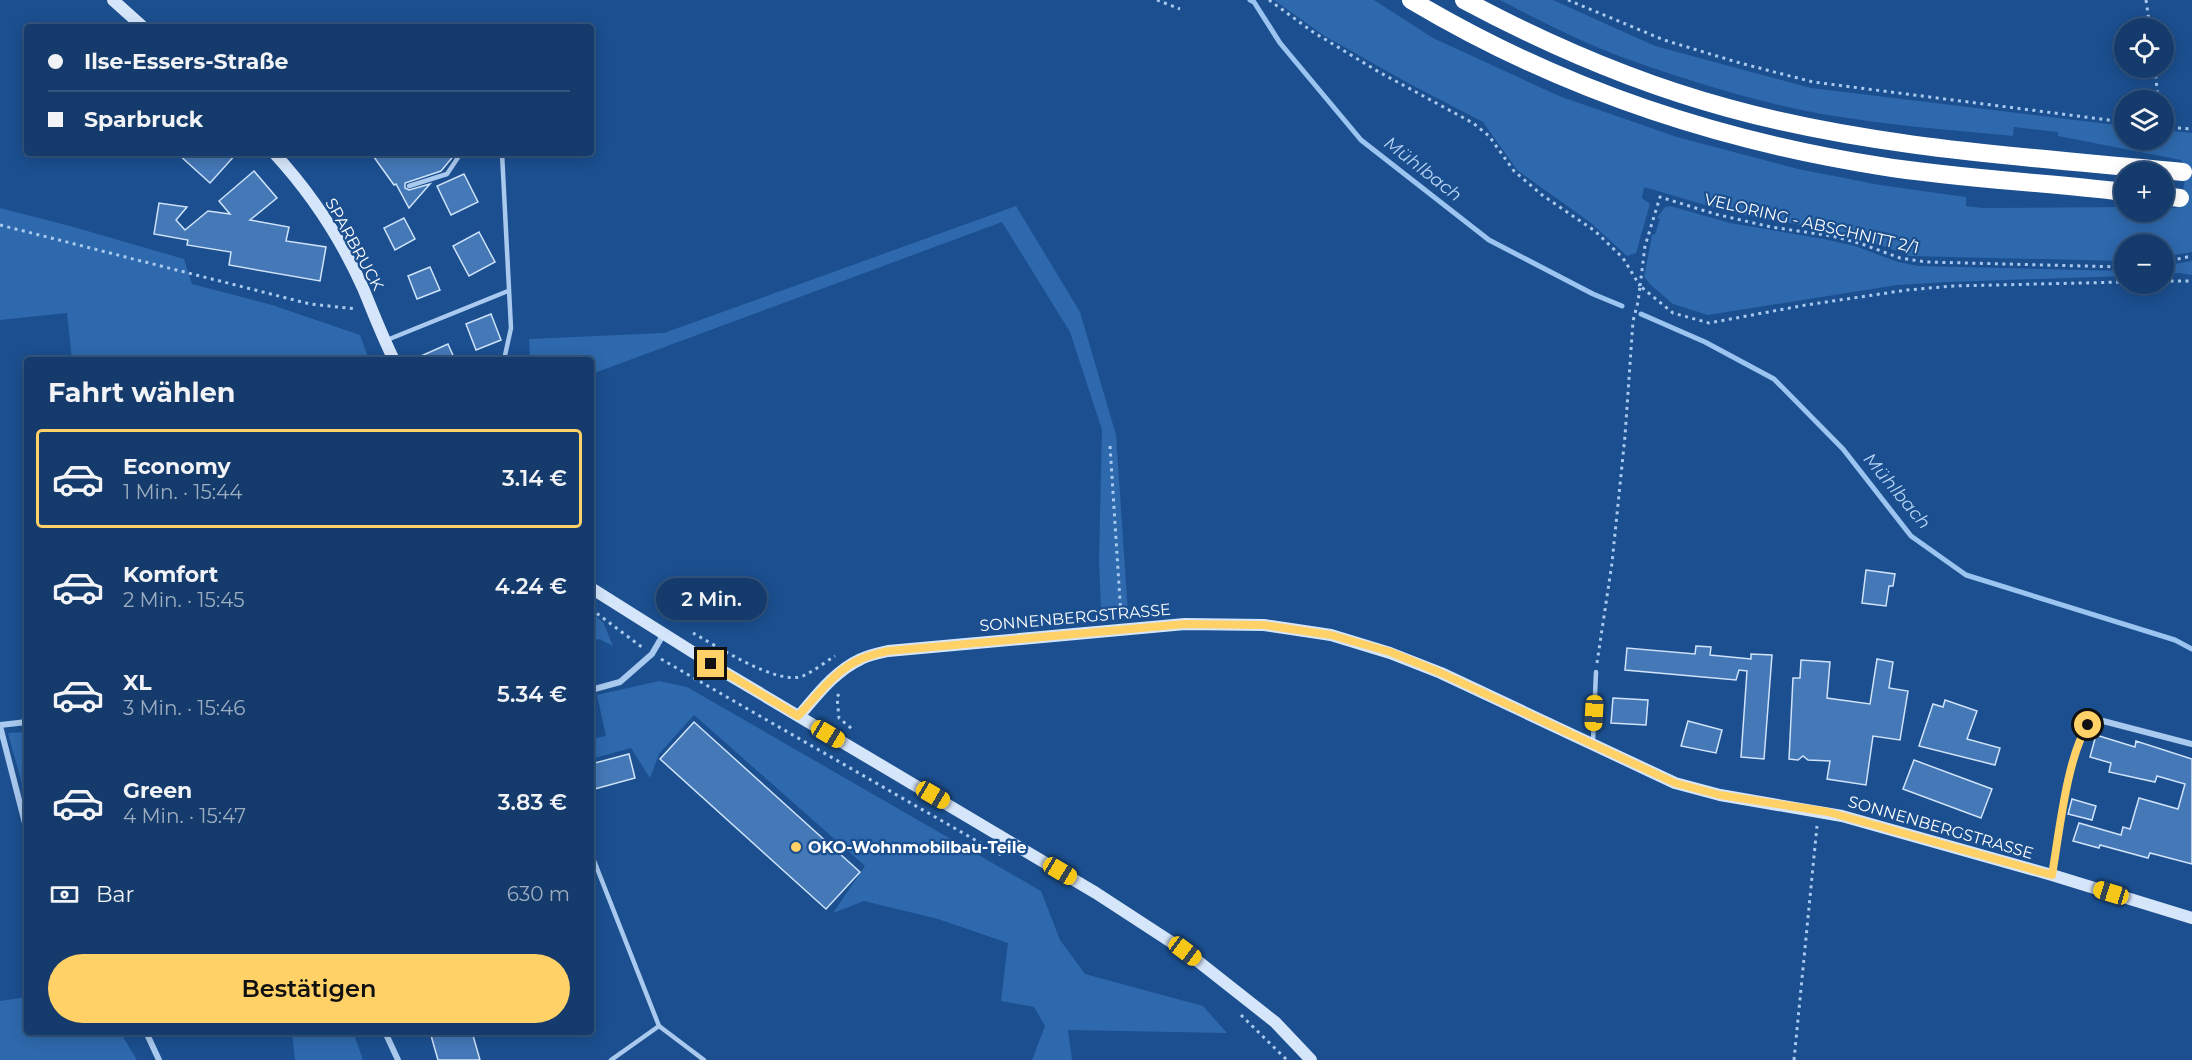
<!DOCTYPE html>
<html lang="de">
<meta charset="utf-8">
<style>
:root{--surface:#143b6b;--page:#1d4271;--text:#f1f3f6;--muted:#9dadc1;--line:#33557e;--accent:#ffd166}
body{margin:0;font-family:Montserrat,sans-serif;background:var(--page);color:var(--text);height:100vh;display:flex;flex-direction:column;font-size:22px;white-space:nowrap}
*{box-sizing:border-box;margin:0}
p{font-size:20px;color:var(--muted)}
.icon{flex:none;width:33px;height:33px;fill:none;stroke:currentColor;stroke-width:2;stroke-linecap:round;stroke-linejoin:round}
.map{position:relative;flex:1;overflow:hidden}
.drawer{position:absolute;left:24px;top:357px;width:570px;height:678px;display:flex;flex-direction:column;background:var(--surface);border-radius:6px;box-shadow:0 3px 15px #0003,0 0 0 2px var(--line)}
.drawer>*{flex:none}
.banner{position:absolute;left:24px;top:24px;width:570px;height:132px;border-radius:6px;box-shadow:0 3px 15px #0003,0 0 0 2px var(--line);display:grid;align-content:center;height:132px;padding:0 24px;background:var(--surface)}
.tools{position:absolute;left:2114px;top:18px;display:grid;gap:12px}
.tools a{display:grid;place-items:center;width:60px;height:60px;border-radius:50%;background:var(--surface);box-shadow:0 3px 15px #0003,0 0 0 2px var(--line);font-size:30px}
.end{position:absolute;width:27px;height:27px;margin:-14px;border:8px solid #ffd166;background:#111;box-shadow:0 0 0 3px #111}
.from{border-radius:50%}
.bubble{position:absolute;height:42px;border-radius:21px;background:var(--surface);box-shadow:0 3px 15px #0003,0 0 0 2px var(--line);font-size:20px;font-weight:600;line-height:42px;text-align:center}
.car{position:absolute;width:18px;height:36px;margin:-18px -9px;border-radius:8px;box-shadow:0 0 4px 2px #0007;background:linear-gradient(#f5c518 24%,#345 0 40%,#f5c518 0 76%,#345 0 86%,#f5c518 0)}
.banner b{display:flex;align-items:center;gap:21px;height:57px;font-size:22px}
.banner b+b{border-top:2px solid var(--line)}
.banner i{width:15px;height:15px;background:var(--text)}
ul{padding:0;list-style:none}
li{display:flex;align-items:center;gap:18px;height:99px;margin:0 12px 9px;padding:0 12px;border:3px solid transparent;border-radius:6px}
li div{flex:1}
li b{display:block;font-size:22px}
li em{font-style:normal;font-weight:600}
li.on{border-color:var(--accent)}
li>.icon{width:54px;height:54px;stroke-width:1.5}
h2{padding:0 24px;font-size:27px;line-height:72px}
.pay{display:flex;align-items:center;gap:15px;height:66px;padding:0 24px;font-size:22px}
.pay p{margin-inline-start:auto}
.action{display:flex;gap:12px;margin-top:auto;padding:12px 24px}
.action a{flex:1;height:69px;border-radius:36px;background:var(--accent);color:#111;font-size:24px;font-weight:600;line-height:69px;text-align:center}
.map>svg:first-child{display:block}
.green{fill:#2e69ad}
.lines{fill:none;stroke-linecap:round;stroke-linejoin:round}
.stream{stroke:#9cc4f0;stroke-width:5}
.building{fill:#4478b7;stroke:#cfe3fa;stroke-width:1.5}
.path{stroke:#a9c9ee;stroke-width:3;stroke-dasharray:3 4.5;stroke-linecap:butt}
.lane{stroke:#a9c9ee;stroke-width:4.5}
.street{stroke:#a9c9ee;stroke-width:6}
.secondary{stroke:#d6e6fa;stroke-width:12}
.highway{stroke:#fff;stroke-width:18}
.route{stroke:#ffd166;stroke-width:8}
.poi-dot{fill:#ffd166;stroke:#1b4f8f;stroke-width:2}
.labels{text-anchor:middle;stroke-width:4.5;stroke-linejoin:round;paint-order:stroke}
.street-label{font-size:16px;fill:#fff;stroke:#1b4f8f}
.poi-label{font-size:16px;font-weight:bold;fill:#fff;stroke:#1b4f8f;text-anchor:start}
.water-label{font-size:18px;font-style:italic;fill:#b5d3f5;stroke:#1b4f8f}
</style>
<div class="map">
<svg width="2192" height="1060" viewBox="0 0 2192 1060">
<rect width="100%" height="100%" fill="#1b4f8f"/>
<g class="green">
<path d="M1274 0H1374L1433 38 1559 96 1677 137 1798 169 1880 185 1966 197V206L1983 208 2124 207V212H2163V208H2176C2184 193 2188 176 2181 160L2058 136V132L2014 127 2013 136C1949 130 1886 125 1822 114 1752 101 1678 78 1611 53 1573 38 1536 19 1500 0H1553L1655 46 1811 88 2124 126V140H2163V130L2192 133V252L2163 257V244H2124V261L1909 256 1906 255 1908 251 1899 247 1897 251 1841 232 1732 213 1644 187 1642 198 1650 204 1636 253 1627 256 1591 223 1517 170 1483 122 1408 83 1323 35Z"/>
<polygon points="1016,206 1080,312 1116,435 1128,613 1101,609 1099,560 1102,430 1070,332 1002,222 597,372 591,378 591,360 530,360 529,339 664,333"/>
<polygon points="1670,206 1730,223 1824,239 1855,246 1898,262 1918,266 2124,271 2124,276 1948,282 1897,285 1708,315 1673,304 1652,286 1644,277 1652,235 1655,234 1660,219 1657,218 1665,207"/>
<polygon points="0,208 70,226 184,259 192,284 272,305 360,335 369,360 72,360 67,313 0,320"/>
<polygon points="2192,261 2192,275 2179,273 2163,274 2163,266"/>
<polygon points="591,613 603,622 613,646 599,639 591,641"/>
<polygon points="659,681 687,687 1041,891 1060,940 1085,974 1203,1006 1227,1033 1068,1030 1072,1060 1032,1060 1045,1026 1034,1007 1001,1001 1008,943 938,919 864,901 833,913 865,866 694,715 659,754 650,778 631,748 591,759 591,739 606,736 597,695"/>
<polygon points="27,732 27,802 8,733"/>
<polygon points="27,997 27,1032 120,1032 137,1060 0,1060 0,1001"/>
<polygon points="292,1032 353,1032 363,1060 295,1060"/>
</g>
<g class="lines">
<g class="stream">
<polyline points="1250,0 1254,2 1280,43 1361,140 1489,240 1593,294 1622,306"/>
<polyline points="1641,314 1705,342 1774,379 1843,449 1911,536 1966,575 2175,640 2192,649"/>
</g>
</g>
<g class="building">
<polygon points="177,153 237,153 210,183"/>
<polygon points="371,153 456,153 441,171 405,183 405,188 409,190 430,184 409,208 396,184 394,185"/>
<polygon points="254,171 277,198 250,220 289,227 286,241 326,247 320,281 229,265 231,252 187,245 188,240 154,234 159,203 187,207 176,220 185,230 208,211 230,214 219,201"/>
<polygon points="464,174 478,202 451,215 437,186"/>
<polygon points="404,218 415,239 395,250 384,228"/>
<polygon points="479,232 495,262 469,276 453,246"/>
<polygon points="430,267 440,290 417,299 408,276"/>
<polygon points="491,314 501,340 476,350 466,324"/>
<polygon points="448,344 455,360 412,360"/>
<polygon points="1866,570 1895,574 1893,586 1889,586 1886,606 1862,603"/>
<polygon points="1696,646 1711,647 1710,655 1751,659 1751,654 1772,655 1764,759 1741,757 1747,671 1739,670 1736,680 1625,670 1627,648 1695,654"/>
<polygon points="1877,659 1893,662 1889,688 1908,691 1900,740 1873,736 1866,785 1827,779 1830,761 1808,760 1803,756 1798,760 1789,759 1793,678 1800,678 1801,660 1830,662 1827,698 1870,704"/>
<polygon points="1613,698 1648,700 1646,725 1611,723"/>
<polygon points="1945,700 1977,711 1967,739 2000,748 1995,765 1919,746 1933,704 1943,707"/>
<polygon points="1688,721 1722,730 1716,753 1681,746"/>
<polygon points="694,722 860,872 826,909 660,759"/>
<polygon points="2096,735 2135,747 2136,741 2192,759 2192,864 2150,853 2148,858 2100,845 2099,848 2073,841 2079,823 2121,835 2123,827 2130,829 2139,798 2178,809 2185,784 2157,776 2155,782 2109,772 2111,763 2090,757"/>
<polygon points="629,754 635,778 591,790 591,764"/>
<polygon points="1914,760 1992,789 1981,818 1903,789"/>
<polygon points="2072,799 2096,806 2092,820 2068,814"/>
<polygon points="430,1032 472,1032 480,1060 438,1060"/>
</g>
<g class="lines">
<g class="path">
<polyline points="1157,0 1180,9"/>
<polyline points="1269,0 1313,32 1379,72 1473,123 1489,136 1514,171 1542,195 1595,231 1623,258 1640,286"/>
<polyline points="1568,0 1664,40 1740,63 1813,82 2124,122"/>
<polyline points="2146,0 2150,28"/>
<polyline points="2155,68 2158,100"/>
<polyline points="2163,127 2192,129"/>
<polyline points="0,225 310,304 357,309"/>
<polyline points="2163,262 2192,256"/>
<polyline points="2163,281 2192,281"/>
<polyline points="1640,286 1645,246 1660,197 1715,214 1771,227 1832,236 1862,244 1900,258 1926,262 2124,267"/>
<polyline points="1110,446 1121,616"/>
<polyline points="591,609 643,648"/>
<path d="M693 633C717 646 777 686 803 676 814 671 825 662 835 656"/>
<polyline points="661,659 1001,855"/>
<polyline points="1597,663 1612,563 1625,436 1633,321 1638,302 1640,286 1673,313 1709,323 1806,305 1907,290 1953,286 2124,282"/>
<polyline points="839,694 837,697 839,718 852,729 851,731"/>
<polyline points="1241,1015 1287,1060"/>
<polyline points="1794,1060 1817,826"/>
</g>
<g class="lane">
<polyline points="502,153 511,328 504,360"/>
<polyline points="409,186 447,174 461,153"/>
<polyline points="387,340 508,291"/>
<polyline points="1593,741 1596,672"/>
<polyline points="591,853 659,1026 611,1060"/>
<polyline points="659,1026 704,1060"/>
</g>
<g class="street">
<polyline points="591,690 620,682 652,654 663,635"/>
<polyline points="0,725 27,722"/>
<polyline points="0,726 27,831"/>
<path d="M2052 875C2059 835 2067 756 2088 725L2103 721 2192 744"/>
<polyline points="146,1032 159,1060"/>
<polyline points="385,1032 398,1060"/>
</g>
<g class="secondary">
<polyline points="113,0 143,27"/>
<path d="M274 153C310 192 341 239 363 288 373 312 382 336 394 360"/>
<polyline points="591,588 726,673 1096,893 1185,951 1275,1022 1311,1060"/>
<path d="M799 716C817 695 835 671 861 659 869 655 879 653 888 651L1185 624 1264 625 1331 635 1390 653 1441 673 1675 783 1720 795 1842 816 2052 875 2192 918"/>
</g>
<g class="highway">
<path d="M1411 0C1555 86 1714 140 1880 166 1960 179 2043 182 2124 192"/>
<path d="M1464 0C1548 45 1636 83 1728 108 1876 149 2031 157 2183 172"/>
<polyline points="2163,196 2180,198"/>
</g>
</g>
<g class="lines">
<path class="route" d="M711 664 798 716C817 696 835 670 861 659 869 655 879 653 888 651L1185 624 1264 625 1331 635 1390 652 1441 673 1675 783 1720 795 1828 812 2052 875C2059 835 2067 756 2088 725"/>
</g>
<circle class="poi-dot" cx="796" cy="847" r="6"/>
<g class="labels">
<g class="street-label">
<text transform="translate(1812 223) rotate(13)" y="6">VELORING - ABSCHNITT 2/1</text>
<text transform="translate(355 244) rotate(61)" y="6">SPARBRUCK</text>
<text transform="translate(1075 617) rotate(-5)" y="6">SONNENBERGSTRASSE</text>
<text transform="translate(1941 827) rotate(16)" y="6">SONNENBERGSTRASSE</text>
</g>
<g class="poi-label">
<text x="808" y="853">OKO-Wohnmobilbau-Teile</text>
</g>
<g class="water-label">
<text transform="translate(1423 169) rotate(38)" y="6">Mühlbach</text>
<text transform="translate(1897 491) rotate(50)" y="6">Mühlbach</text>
</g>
</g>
</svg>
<div class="tools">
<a><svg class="icon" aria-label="locate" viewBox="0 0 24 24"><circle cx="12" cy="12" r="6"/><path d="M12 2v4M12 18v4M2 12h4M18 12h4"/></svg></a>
<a><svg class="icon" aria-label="layers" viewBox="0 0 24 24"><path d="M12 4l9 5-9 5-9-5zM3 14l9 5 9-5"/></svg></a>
<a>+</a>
<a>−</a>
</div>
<i class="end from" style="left:2088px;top:725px"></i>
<i class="end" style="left:711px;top:664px"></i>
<div class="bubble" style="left:656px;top:578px;width:111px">2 Min.</div>
<i class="car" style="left:1594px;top:713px;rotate:183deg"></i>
<i class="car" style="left:828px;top:734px;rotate:121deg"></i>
<i class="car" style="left:933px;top:795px;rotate:120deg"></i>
<i class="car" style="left:1060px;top:871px;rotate:121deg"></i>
<i class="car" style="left:2111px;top:893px;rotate:287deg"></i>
<i class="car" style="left:1185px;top:951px;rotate:127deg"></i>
<div class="banner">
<b><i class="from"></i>Ilse-Essers-Straße</b>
<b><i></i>Sparbruck</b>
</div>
<section class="drawer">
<h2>Fahrt wählen</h2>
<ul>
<li class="on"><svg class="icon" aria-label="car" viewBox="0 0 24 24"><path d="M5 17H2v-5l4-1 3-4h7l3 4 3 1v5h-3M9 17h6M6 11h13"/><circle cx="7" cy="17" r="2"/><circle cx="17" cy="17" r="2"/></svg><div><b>Economy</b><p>1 Min. · 15:44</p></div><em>3.14 €</em></li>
<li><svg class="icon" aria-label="car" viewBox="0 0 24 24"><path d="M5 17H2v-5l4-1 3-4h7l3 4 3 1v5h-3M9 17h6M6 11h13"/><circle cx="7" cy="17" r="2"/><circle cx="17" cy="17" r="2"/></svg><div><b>Komfort</b><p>2 Min. · 15:45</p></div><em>4.24 €</em></li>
<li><svg class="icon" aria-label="car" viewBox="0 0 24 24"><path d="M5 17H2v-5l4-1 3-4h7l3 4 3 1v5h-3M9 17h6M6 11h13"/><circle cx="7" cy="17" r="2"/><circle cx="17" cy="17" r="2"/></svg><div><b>XL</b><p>3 Min. · 15:46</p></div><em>5.34 €</em></li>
<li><svg class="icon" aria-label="car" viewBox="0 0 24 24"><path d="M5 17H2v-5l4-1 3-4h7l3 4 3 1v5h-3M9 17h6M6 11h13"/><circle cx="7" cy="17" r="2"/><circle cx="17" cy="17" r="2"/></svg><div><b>Green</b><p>4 Min. · 15:47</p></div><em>3.83 €</em></li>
</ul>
<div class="pay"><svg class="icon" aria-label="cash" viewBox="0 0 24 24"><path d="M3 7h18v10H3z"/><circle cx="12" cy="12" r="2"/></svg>Bar<p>630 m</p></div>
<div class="action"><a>Bestätigen</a></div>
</section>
</div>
